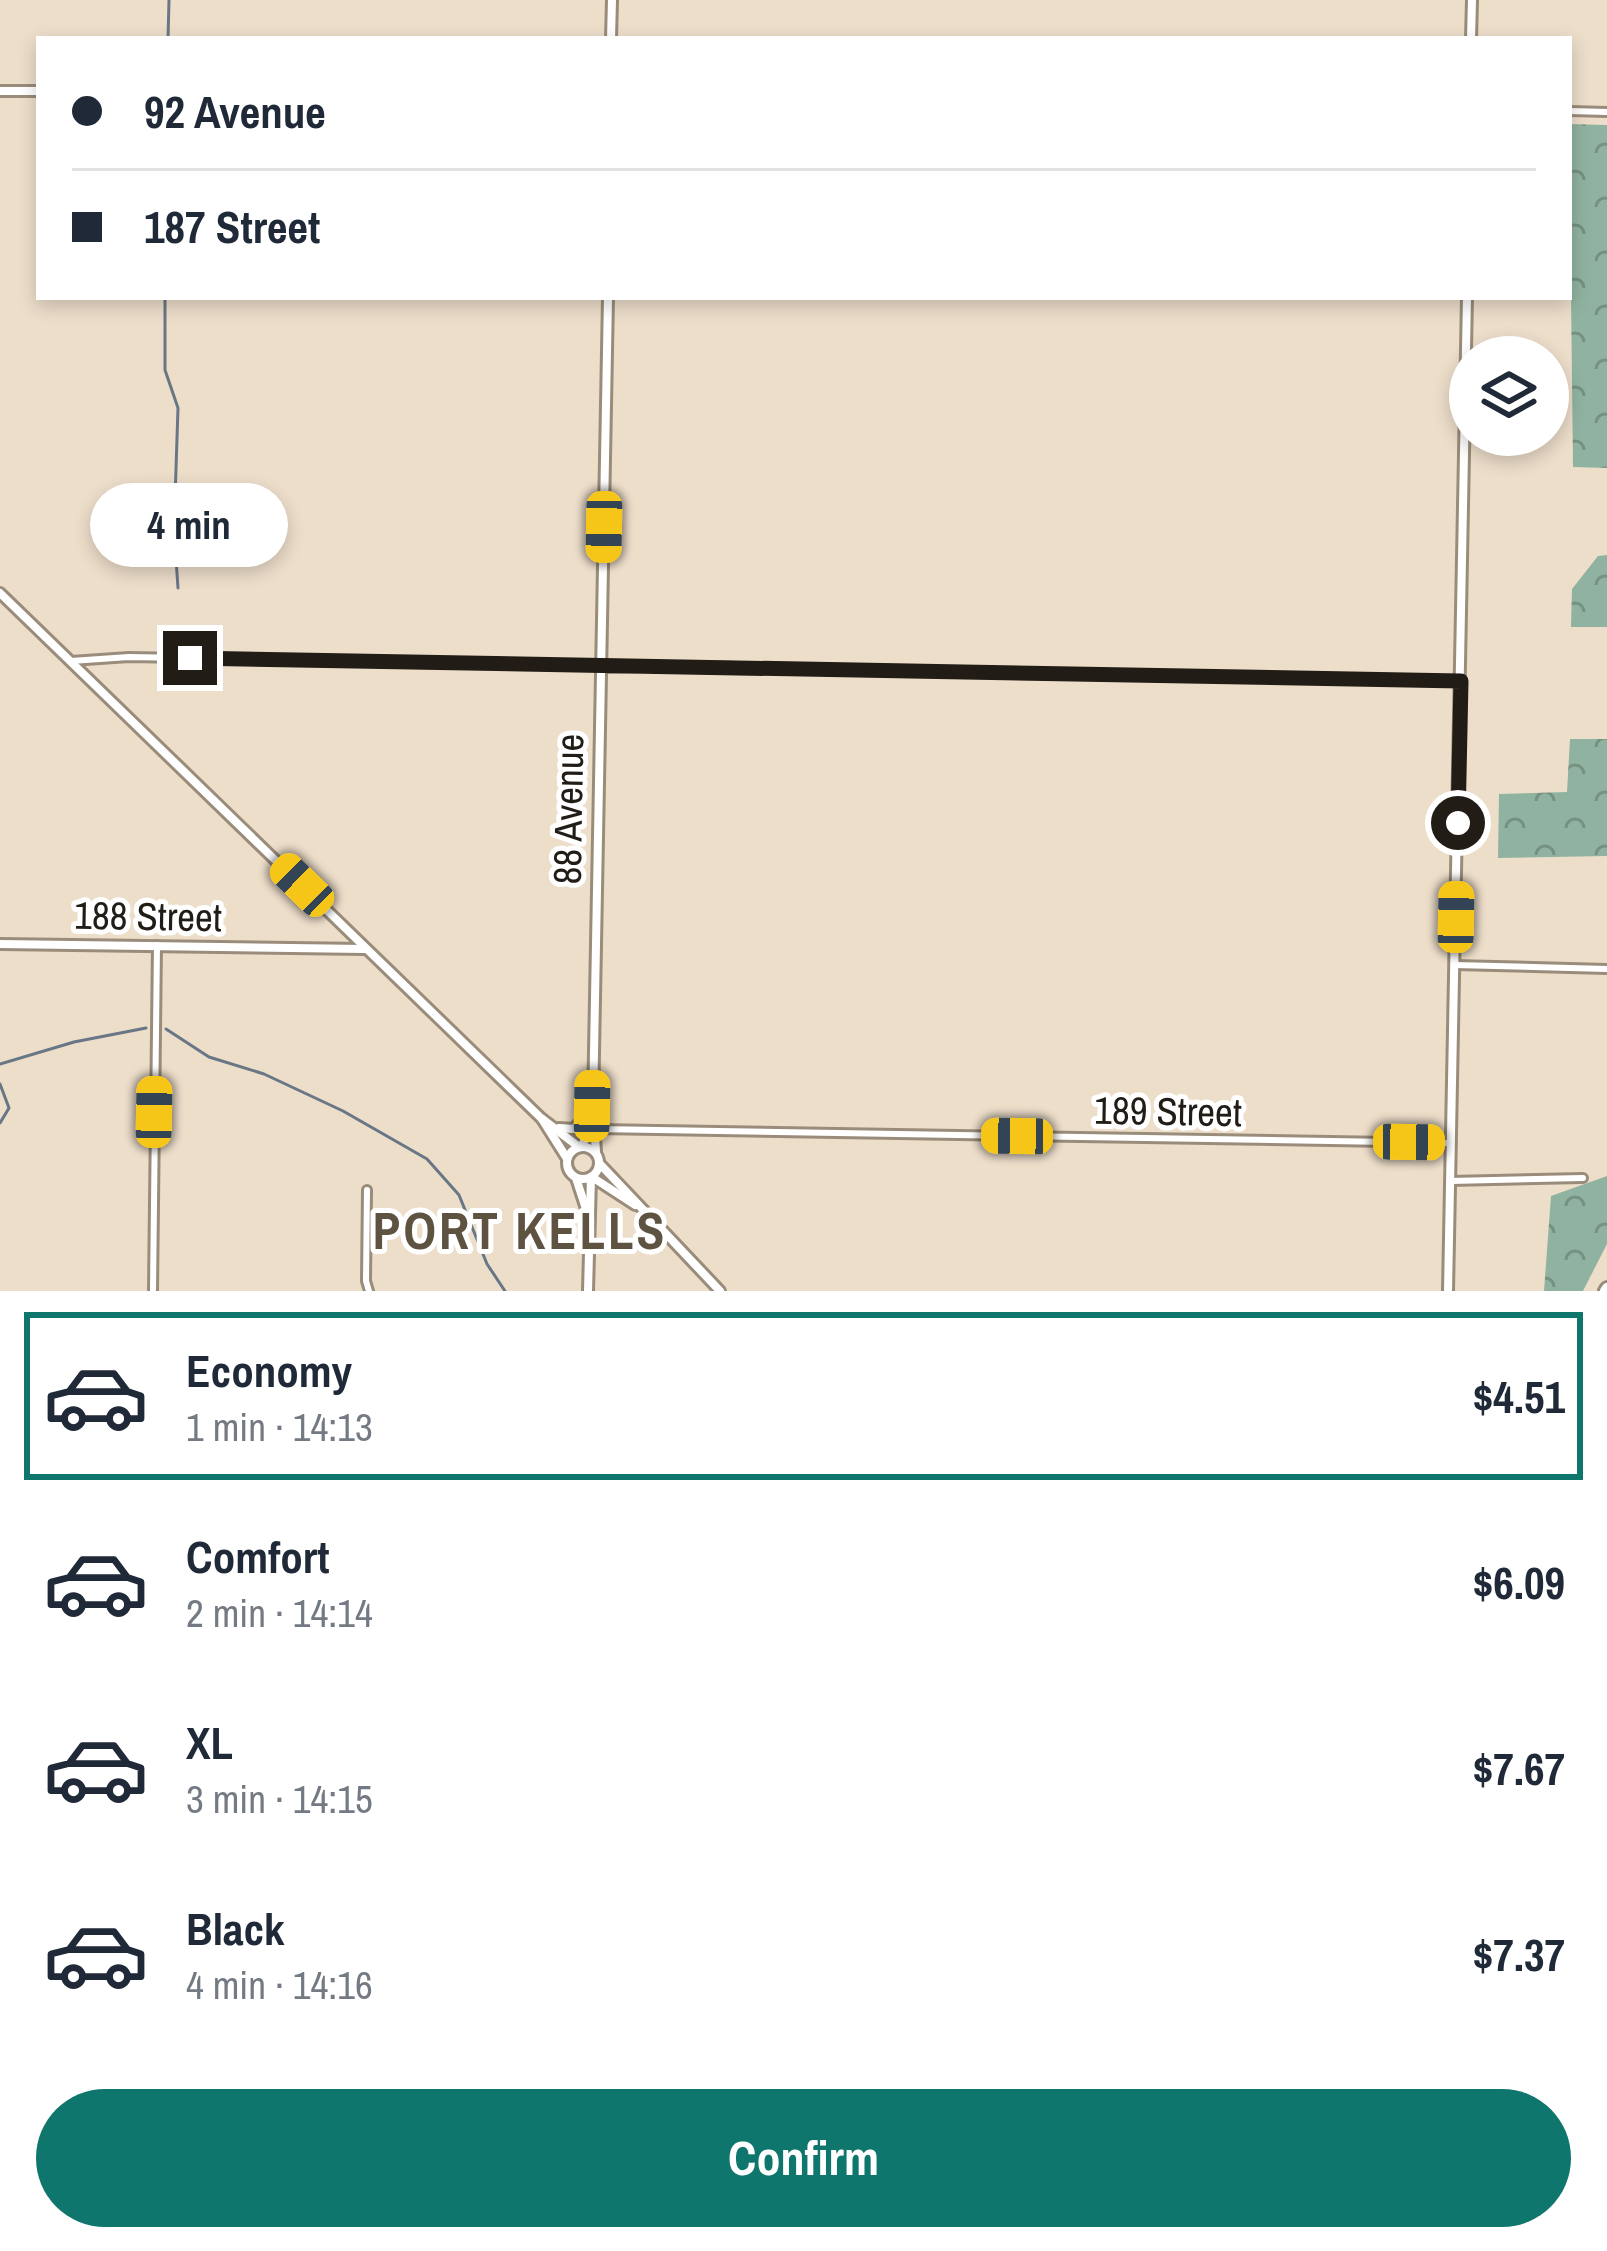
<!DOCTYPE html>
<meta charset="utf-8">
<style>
:root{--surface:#fff;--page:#f2f2f3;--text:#1f2937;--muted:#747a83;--line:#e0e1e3;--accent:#0f766e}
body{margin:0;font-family:"Archivo Narrow",sans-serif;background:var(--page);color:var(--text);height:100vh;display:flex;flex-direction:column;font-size:45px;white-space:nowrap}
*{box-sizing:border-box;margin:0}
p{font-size:39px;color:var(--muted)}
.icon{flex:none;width:66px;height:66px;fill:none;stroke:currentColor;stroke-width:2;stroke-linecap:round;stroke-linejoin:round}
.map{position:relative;height:1291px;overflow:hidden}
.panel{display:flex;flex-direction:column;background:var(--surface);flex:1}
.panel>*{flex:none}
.top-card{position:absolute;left:36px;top:36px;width:1536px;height:264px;border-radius:0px;box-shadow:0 6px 18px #0003;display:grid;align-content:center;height:264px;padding:0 36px;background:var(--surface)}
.tools{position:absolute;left:1449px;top:336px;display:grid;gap:24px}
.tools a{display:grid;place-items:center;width:120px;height:120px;border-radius:50%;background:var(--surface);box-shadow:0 6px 18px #0003;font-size:60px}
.end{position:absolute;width:54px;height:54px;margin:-27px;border:15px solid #211c15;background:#fff;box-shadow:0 0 0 6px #fff}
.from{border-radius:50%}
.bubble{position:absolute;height:84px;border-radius:42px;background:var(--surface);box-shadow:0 6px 18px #0003;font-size:39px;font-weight:700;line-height:84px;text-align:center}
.car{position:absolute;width:36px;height:72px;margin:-36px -18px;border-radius:15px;box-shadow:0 0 9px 3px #0007;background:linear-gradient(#f5c518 24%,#345 0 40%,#f5c518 0 76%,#345 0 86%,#f5c518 0)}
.top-card b{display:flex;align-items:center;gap:42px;height:114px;font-size:45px}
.top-card b+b{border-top:3px solid var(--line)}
.top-card i{width:30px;height:30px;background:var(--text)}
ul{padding:21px 0 0;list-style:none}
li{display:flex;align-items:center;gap:36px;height:168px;margin:0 24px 18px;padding:0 12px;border:6px solid transparent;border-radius:0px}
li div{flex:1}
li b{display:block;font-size:45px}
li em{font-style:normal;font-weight:700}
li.on{border-color:var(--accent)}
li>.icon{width:108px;height:108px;stroke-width:1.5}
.primary-button{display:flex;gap:24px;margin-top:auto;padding:24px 36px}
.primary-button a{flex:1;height:138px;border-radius:72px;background:var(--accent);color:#fff;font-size:48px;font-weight:700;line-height:138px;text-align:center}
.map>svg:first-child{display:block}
.forest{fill:url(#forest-crowns)}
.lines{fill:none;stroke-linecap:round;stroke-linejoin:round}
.stream{stroke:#687686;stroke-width:3}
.street-casing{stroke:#9a8c7a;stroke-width:12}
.secondary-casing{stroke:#9a8c7a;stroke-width:14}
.highway-casing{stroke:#9a8c7a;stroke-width:16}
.street{stroke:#fff;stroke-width:6}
.secondary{stroke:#fff;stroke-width:8}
.highway{stroke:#fff;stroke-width:10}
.route{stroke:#211c15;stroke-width:15}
.labels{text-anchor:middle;stroke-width:10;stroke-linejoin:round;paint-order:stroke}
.street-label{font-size:39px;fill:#211c15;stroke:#fff}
.district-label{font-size:51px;font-weight:bold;letter-spacing:3px;fill:#5e5241;stroke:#fff}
</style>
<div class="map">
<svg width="1607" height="1291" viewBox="0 0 1607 1291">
<defs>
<pattern id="forest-crowns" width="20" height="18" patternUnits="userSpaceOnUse" patternTransform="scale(3)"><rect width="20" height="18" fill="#90b3a1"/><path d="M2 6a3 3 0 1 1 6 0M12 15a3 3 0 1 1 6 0" fill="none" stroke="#759182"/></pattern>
</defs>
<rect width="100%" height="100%" fill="#eddeca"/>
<g class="forest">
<polygon points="1569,124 1607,125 1607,468 1573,467"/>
<polygon points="1607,555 1607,627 1571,627 1572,589 1598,556"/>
<polygon points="1570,739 1607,739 1607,856 1498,858 1499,794 1567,792"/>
<polygon points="1607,1176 1607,1244 1583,1291 1544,1291 1551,1196"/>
</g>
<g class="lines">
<g class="stream">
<polyline points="168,39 169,0"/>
<polyline points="165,297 165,370 178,408 174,530 178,588"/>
<polyline points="166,1029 209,1057 264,1074 343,1111 427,1159 459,1195 487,1264 505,1291"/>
<polyline points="0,1064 74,1042 146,1028"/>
<polyline points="0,1084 9,1108 0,1123"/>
<polyline points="599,1119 599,1075"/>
</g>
<defs>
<g id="street">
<polyline points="1569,111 1607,112"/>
<polyline points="71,661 129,657 600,665"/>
<polyline points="601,668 683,666 1461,681"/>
<polyline points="1455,965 1607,969"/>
<polyline points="596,1129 1450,1143"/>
<polyline points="1450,1181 1583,1178"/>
<polyline points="367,1190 366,1281 369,1291"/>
<polyline points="153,1291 157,945"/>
</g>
<g id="secondary">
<polyline points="611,39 612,0"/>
<polyline points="1471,39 1472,0"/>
<polyline points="0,91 39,91"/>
<polyline points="0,593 541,1118 579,1147"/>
<polyline points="0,944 364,949"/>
<polyline points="593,1107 596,1152"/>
<polyline points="542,1119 566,1157"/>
<polyline points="559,1128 574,1129 589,1112"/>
<circle cx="583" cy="1163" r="16"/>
<polyline points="581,1147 589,1132 593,1106 608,297"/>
<polyline points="599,1163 720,1291"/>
<polyline points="592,1177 635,1205"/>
<polyline points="576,1178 588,1215"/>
<polyline points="588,1291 591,1177"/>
<polyline points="1448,1291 1467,297"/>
</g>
<polyline id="highway" points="1605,1291 1607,1288"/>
</defs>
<use href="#street" class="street-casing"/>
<use href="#secondary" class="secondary-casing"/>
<use href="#highway" class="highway-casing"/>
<use href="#street" class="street"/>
<use href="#secondary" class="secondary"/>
<use href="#highway" class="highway"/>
</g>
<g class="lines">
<polyline class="route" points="190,658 1461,681 1458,823"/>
</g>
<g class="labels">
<g class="street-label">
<text transform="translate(568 809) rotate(-89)" y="14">88 Avenue</text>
<text transform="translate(148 916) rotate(1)" y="14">188 Street</text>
<text transform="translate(1168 1111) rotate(1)" y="14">189 Street</text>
</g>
<g class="district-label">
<text x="520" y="1249">PORT KELLS</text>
</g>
</g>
</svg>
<div class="tools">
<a><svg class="icon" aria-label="layers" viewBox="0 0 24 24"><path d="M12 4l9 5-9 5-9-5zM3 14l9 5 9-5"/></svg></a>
</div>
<i class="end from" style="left:1458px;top:823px"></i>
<i class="end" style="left:190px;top:658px"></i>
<div class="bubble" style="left:90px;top:483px;width:198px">4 min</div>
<i class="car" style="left:604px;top:527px;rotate:181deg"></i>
<i class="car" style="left:302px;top:885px;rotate:314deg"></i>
<i class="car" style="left:1456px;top:917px;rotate:1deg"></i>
<i class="car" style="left:592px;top:1106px;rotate:1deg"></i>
<i class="car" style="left:154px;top:1112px;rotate:1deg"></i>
<i class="car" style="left:1017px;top:1136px;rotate:271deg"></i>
<i class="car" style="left:1409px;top:1142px;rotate:91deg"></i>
<div class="top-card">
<b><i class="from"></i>92 Avenue</b>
<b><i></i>187 Street</b>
</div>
</div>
<section class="panel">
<ul>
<li class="on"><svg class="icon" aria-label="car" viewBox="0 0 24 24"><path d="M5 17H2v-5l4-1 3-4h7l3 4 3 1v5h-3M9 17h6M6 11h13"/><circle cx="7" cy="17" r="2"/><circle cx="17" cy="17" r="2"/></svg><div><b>Economy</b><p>1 min · 14:13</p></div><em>$4.51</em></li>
<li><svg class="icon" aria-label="car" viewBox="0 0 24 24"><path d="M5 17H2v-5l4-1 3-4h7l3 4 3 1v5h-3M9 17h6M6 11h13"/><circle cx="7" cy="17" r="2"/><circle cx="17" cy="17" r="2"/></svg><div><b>Comfort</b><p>2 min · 14:14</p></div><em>$6.09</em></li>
<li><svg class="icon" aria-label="car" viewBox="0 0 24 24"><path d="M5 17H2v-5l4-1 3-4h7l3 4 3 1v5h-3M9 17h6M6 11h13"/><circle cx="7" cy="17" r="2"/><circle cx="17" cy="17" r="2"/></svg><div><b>XL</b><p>3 min · 14:15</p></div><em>$7.67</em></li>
<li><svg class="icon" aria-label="car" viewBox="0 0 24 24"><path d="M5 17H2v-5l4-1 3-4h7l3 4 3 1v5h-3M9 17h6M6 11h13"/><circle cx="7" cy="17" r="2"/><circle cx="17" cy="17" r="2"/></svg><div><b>Black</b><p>4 min · 14:16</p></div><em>$7.37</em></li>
</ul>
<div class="primary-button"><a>Confirm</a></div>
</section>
